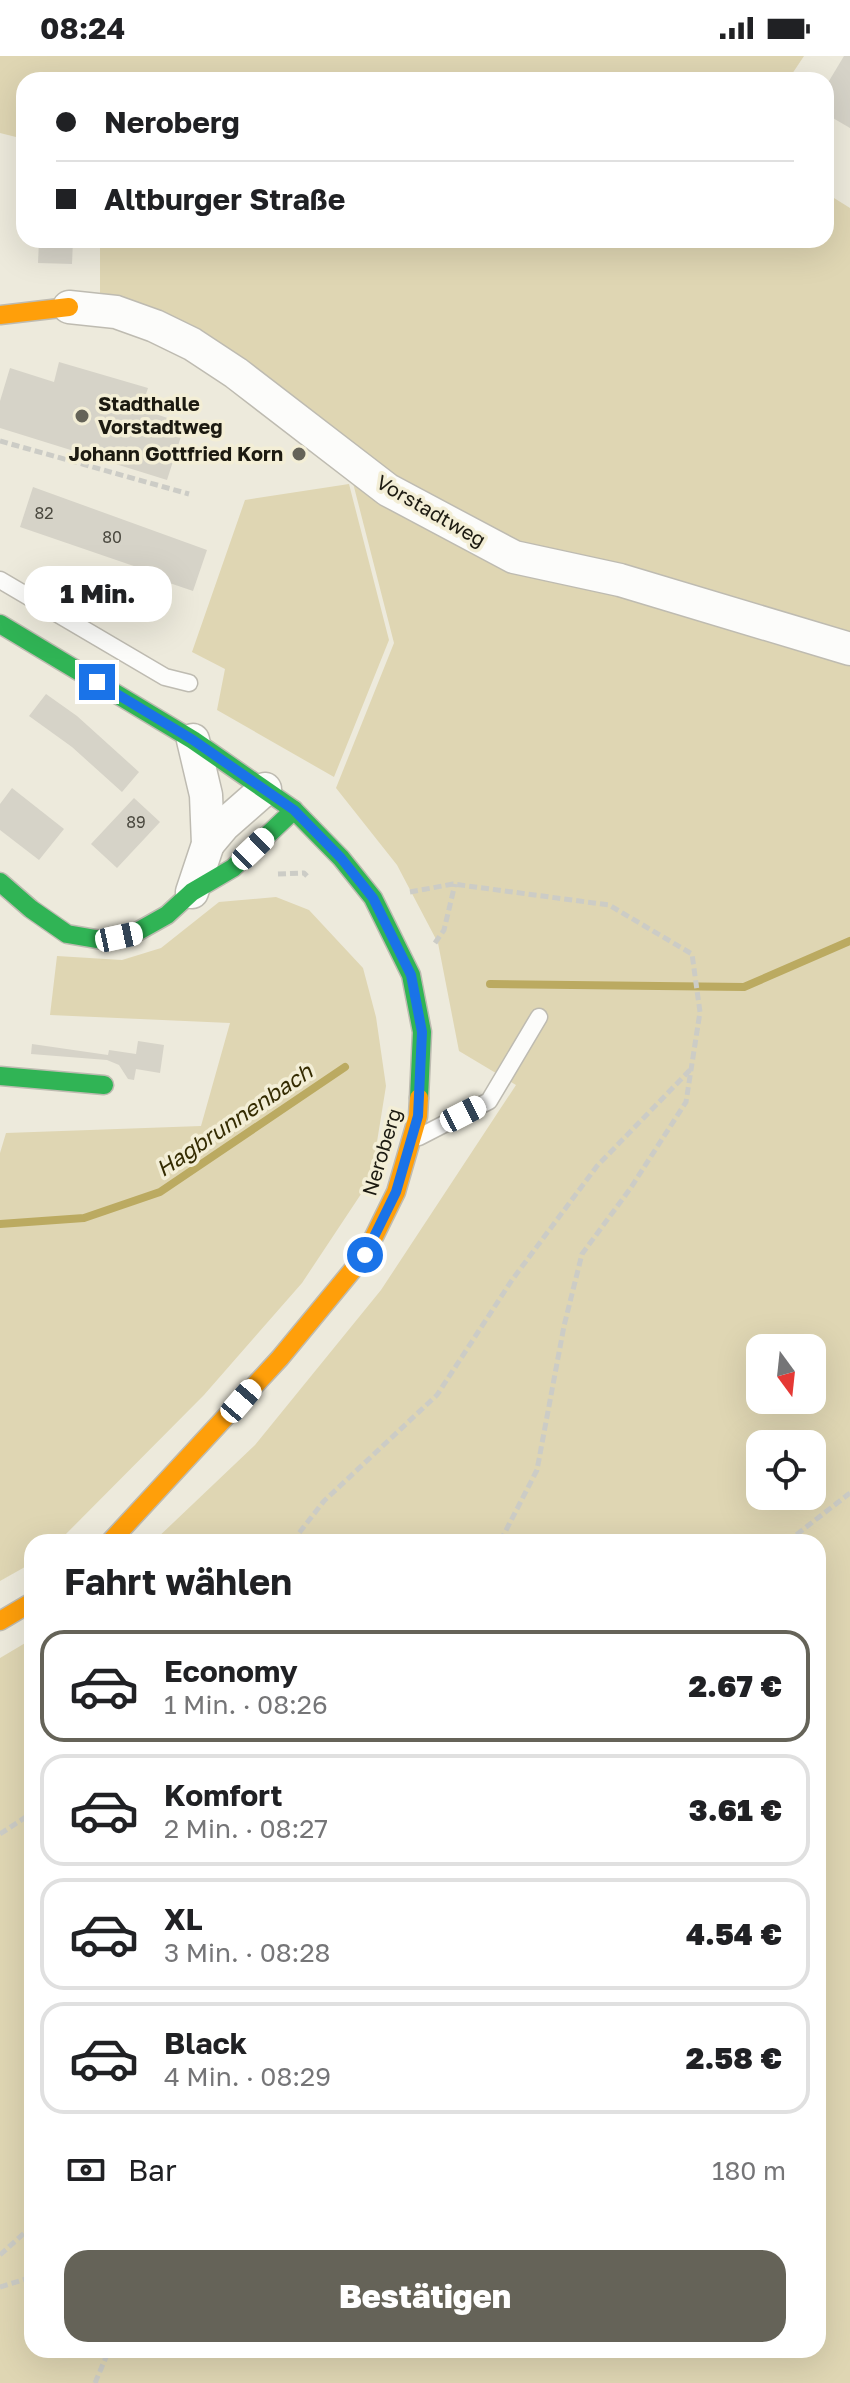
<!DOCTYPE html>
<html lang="de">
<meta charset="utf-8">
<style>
:root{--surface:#fff;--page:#f6f6f6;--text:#202124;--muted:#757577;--line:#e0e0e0;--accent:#656358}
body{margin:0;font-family:"Golos Text",sans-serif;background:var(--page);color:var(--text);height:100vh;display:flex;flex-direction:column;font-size:30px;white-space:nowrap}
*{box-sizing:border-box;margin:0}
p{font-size:26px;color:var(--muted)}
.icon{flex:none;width:44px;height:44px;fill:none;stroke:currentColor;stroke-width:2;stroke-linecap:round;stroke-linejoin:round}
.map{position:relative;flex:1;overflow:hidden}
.panel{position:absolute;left:24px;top:1478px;width:802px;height:824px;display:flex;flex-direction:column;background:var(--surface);border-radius:24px;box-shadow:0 8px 32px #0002}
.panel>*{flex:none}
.top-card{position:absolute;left:16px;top:16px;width:818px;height:176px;border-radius:24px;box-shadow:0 8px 32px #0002;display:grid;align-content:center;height:176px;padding:0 40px;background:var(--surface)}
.needle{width:52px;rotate:165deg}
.controls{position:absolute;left:746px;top:1278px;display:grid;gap:16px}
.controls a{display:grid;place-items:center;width:80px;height:80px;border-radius:16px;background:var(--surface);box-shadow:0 8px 32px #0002;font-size:40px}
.end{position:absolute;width:36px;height:36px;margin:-18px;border:10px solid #1a73e8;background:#fff;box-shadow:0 0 0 4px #fff}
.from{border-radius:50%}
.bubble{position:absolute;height:56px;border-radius:24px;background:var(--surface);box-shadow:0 8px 32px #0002;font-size:26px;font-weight:800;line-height:56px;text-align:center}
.car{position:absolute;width:24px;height:48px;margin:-24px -12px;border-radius:10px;box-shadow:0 0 6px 2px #0007;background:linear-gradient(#fff 24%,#345 0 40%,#fff 0 76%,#345 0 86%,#fff 0)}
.top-card b{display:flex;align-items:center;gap:28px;height:76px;font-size:30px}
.top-card b+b{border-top:2px solid var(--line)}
.top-card i{width:20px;height:20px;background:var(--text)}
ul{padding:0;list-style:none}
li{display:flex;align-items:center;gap:24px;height:112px;margin:0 16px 12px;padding:0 24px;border:4px solid var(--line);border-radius:24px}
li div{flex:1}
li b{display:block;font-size:30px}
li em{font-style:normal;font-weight:800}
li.current{border-color:var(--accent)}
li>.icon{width:72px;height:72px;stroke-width:1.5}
h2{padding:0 40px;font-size:36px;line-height:96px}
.pay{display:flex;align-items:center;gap:20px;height:88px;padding:0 40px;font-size:30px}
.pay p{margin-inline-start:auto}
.primary-button{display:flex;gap:16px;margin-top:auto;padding:16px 40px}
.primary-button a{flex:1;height:92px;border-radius:24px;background:var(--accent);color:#fff;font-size:32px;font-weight:800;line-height:92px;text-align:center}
.status{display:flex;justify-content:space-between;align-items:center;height:56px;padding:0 40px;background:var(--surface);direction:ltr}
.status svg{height:22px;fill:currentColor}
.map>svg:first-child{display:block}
.green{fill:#dfd6b3;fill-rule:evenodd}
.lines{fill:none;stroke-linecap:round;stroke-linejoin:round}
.stream{stroke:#bbaa61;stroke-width:8}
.building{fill:#d6d3c8}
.lane-casing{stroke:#bebbb1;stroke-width:19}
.street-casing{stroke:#bebbb1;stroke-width:35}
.fast-casing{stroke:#bebbb1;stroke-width:21}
.slow-casing{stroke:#bebbb1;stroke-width:21}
.path{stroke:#ccccc6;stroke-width:5;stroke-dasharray:8 4;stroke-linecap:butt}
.lane{stroke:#fcfcfa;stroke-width:16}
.street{stroke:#fcfcfa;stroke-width:32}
.fast{stroke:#30b455;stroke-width:18}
.slow{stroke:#ff9f0a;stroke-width:18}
.route{stroke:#1a73e8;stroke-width:10}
.poi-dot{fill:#656358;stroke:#f3eed6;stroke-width:3}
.labels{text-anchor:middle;stroke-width:7;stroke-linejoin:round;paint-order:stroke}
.number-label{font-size:16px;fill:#4a483f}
.poi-label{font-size:20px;font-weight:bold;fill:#1c1a11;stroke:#f3eed6;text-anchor:start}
.street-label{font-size:20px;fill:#1c1a11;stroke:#f3eed6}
.water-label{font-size:22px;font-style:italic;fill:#342b01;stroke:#f3eed6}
</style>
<div class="status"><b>08:24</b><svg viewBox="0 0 49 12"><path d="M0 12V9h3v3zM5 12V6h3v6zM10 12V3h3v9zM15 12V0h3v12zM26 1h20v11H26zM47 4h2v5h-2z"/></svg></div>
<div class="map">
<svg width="850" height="2327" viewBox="0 0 850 2327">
<rect width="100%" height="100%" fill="#edeadc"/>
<g class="green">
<polygon points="0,0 804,0 788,24 24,24 24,83 0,77"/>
<path d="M826 137 850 152V2327H0V1602L32 1583V2294H818V1486H153L255 1389 381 1234 516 1029 459 995 438 887 397 809 336 732 394 587 353 427 365 396 233 297 150 250 100 238V184H826ZM760 1292H812V1344H760ZM760 1388H812V1440H760Z"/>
<polygon points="349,428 389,584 334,721 217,654 225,613 192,596 245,444"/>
<polygon points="276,841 309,854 363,912 376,961 386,1030 371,1123 302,1227 204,1339 58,1486 32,1486 32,1507 0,1525 0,1097 6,1077 201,1070 230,967 50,959 57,900 122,904 161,892 219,846"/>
</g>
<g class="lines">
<g class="stream">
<polyline points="490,928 744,931 850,885"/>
<polyline points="0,1168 84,1162 160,1136 345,1011"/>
</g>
</g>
<g class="building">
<polygon points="844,0 850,0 850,72 826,58 826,30"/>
<polygon points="39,184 73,184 72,208 38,207"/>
<polygon points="59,306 148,332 141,353 185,368 167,424 0,372 0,345 10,312 54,326"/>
<polygon points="33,431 207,494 193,535 155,522 157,518 20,471"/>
<polygon points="46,638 77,660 139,716 122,736 72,691 29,660"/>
<polygon points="12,732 64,773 39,804 0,774 0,748"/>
<polygon points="134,742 160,766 117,812 91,788"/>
<polygon points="138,985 164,989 160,1017 136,1013 134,1024 128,1023 119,1009 107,1004 31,998 32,988 108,999 109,994 136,998"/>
</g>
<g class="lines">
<defs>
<g id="lane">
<polyline points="0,524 165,621 189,627"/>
<polyline points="419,1081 489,1045 539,961"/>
</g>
<g id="street">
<polyline points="69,251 116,256 155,270 192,288 236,317 388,434 514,501 620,524 850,593"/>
<polyline points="208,788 224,769 265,733"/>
<polyline points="192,836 208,788 206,739 193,684"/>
</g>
<g id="fast">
<polyline points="0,568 193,684 294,754 341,802 373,842 411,919 422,976 419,1042"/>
<polyline points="0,826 31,853 67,878 102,884 135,877 167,859 192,836 233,812 294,754"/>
<polyline points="0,1020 104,1029"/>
</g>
<g id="slow">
<polyline points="0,259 69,251"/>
<polyline points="110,1486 280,1302 365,1199 396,1136 418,1060 419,1042"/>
<polyline points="0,1565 32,1546"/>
</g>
</defs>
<use href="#lane" class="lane-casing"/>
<use href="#street" class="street-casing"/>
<use href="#fast" class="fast-casing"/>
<use href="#slow" class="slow-casing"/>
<g class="path">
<polyline points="0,385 189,438"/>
<polyline points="278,818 304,817 307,820"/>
<polyline points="410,836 453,828 609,849 692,898 700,956 686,1046 630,1133 582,1198 564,1270 537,1414 500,1486"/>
<polyline points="435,887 444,874 455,828"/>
<polyline points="292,1486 324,1445 437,1339 512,1224 597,1110 692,1012"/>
<polyline points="787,1486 850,1437"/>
<polyline points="0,1778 32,1757"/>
<polyline points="0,2199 32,2170"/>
<polyline points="0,2231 32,2221"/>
<polyline points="95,2327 109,2294"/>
</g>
<use href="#lane" class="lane"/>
<use href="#street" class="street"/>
<use href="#fast" class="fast"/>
<use href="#slow" class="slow"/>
</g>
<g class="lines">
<polyline class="route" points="97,626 193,684 294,754 341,802 373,842 411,919 422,976 418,1060 396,1136 365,1199"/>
</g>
<g class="poi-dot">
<circle cx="82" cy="360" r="8"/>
<circle cx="299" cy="398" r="8"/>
</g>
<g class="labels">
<g class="number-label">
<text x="44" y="463">82</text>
<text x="112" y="487">80</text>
<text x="136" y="772">89</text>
</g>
<g class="poi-label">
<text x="98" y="355">Stadthalle<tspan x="98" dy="23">Vorstadtweg</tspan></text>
<text x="283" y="405" text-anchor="end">Johann Gottfried Korn</text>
</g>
<g class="street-label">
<text transform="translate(431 455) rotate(30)" y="7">Vorstadtweg</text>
<text transform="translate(382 1096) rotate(-73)" y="7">Neroberg</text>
</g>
<g class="water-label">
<text transform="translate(234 1064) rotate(-34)" y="8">Hagbrunnenbach</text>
</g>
</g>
</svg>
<div class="controls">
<a><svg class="needle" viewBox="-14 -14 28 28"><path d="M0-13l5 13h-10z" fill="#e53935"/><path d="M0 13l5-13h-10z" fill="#757577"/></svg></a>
<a><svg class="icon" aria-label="locate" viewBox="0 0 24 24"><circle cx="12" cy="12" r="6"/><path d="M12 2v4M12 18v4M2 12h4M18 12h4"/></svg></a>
</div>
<i class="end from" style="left:365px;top:1199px"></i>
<i class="end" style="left:97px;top:626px"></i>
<div class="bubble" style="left:24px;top:510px;width:148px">1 Min.</div>
<i class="car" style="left:253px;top:793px;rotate:46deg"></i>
<i class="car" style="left:119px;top:881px;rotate:78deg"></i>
<i class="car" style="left:463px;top:1058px;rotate:63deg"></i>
<i class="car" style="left:241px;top:1345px;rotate:41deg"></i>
<div class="top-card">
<b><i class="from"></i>Neroberg</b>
<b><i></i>Altburger Straße</b>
</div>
<section class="panel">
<h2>Fahrt wählen</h2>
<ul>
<li class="current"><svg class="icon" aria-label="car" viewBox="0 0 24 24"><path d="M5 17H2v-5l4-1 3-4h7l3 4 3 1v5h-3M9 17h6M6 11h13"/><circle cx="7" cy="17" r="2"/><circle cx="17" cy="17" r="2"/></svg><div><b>Economy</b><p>1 Min. · 08:26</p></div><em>2.67 €</em></li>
<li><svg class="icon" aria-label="car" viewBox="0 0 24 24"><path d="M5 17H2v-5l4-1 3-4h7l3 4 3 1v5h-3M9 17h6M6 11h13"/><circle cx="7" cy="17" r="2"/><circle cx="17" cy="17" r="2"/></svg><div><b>Komfort</b><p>2 Min. · 08:27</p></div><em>3.61 €</em></li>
<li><svg class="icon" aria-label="car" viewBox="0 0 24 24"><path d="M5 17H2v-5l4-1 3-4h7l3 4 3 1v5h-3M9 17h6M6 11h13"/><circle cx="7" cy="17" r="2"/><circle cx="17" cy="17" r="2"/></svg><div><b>XL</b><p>3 Min. · 08:28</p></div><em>4.54 €</em></li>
<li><svg class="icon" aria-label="car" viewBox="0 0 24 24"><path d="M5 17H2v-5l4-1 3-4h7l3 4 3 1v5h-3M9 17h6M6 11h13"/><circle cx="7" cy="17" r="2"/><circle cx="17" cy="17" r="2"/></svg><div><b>Black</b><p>4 Min. · 08:29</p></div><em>2.58 €</em></li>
</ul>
<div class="pay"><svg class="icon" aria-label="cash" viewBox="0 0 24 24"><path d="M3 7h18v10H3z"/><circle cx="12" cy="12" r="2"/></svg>Bar<p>180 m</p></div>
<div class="primary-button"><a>Bestätigen</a></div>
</section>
</div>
